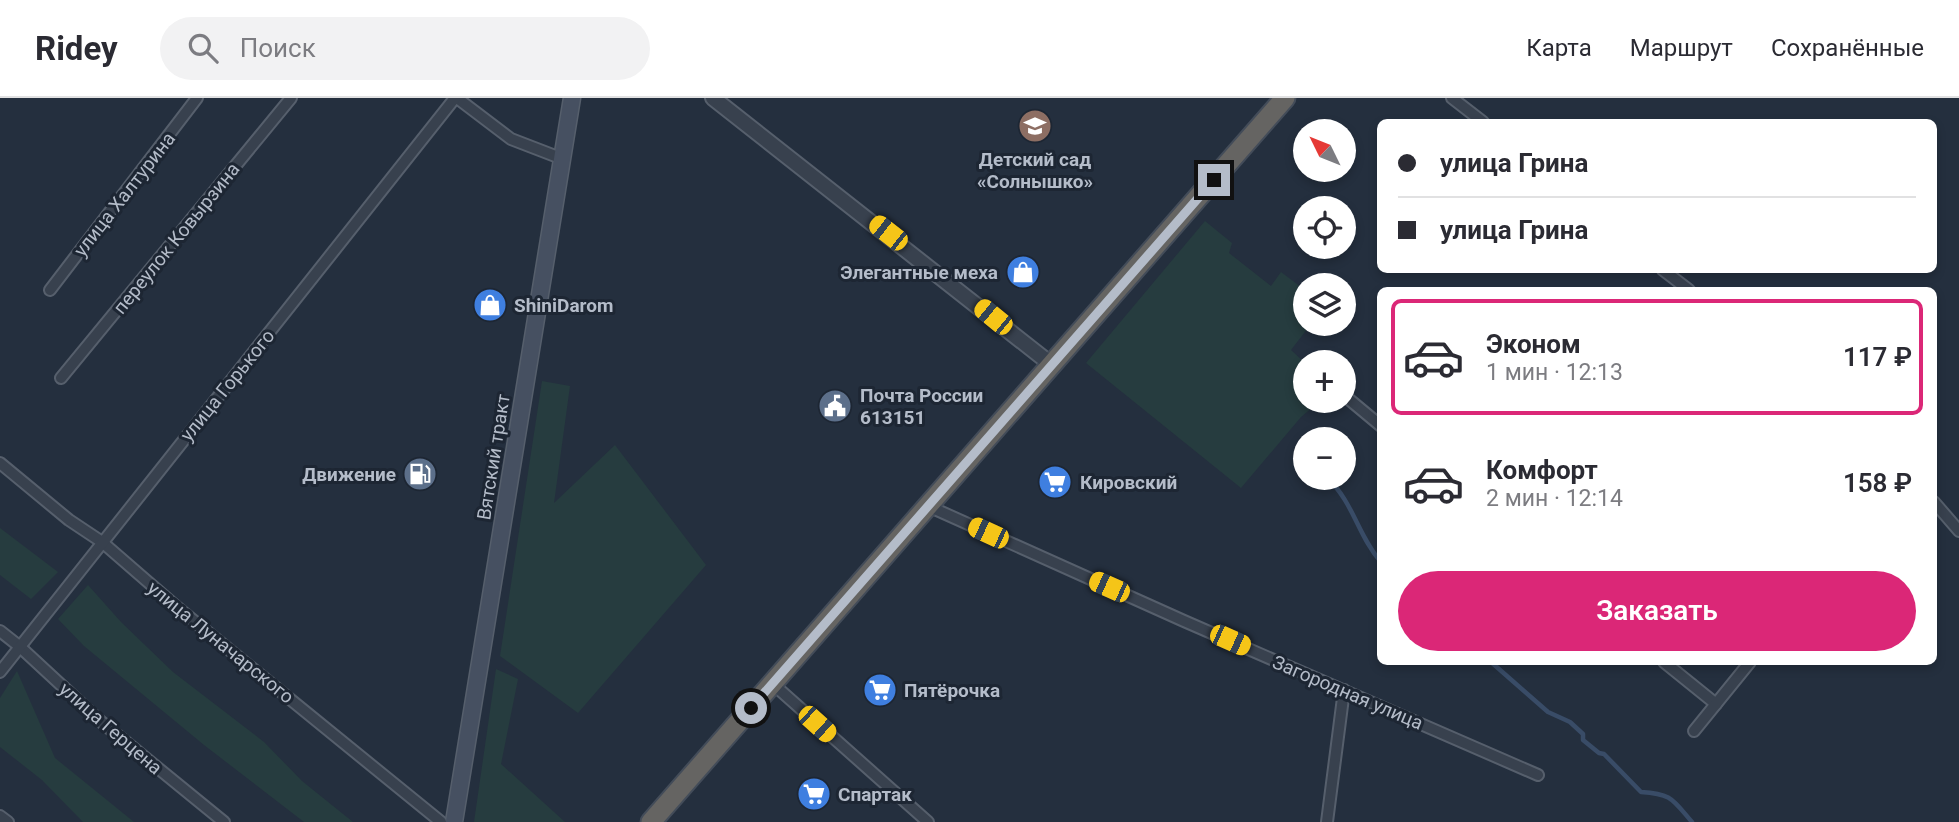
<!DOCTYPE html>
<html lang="ru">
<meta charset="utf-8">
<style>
:root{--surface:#fff;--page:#f2f2f3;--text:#2b2b33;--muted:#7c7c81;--line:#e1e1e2;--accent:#db2777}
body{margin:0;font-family:Roboto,sans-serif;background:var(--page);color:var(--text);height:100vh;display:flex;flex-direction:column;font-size:26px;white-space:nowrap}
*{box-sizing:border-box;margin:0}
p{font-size:23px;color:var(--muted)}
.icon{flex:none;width:38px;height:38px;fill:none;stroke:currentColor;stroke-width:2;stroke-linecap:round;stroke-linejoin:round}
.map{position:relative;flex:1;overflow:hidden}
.panel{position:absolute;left:1377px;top:189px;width:560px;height:378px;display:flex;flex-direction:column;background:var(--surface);border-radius:10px;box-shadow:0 4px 10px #0003}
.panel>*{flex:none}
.banner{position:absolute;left:1377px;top:21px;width:560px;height:154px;border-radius:10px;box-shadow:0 4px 10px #0003;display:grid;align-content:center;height:154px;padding:0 21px;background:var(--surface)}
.needle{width:46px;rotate:313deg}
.fabs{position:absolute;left:1293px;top:21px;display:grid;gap:14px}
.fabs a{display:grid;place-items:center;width:63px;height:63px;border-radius:50%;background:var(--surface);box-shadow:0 4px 10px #0003;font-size:35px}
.end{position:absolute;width:32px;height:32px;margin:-16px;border:9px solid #b4bcc9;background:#111;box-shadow:0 0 0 4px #111}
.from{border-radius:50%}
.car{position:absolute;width:21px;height:42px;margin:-21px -10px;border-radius:9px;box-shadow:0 0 5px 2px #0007;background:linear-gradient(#f5c518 24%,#345 0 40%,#f5c518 0 76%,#345 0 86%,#f5c518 0)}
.banner b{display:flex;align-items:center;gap:24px;height:66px;font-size:26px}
.banner b+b{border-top:2px solid var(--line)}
.banner i{width:18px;height:18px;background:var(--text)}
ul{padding:12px 0 0;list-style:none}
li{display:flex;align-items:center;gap:21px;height:116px;margin:0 14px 10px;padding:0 7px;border:4px solid transparent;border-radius:10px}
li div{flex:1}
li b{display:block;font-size:26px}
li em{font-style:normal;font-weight:600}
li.on{border-color:var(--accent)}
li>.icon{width:63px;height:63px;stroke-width:1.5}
.primary-button{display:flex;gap:14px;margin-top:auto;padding:14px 21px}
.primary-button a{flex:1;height:80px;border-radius:42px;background:var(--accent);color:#fff;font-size:28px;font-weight:600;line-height:80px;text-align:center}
header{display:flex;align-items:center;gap:42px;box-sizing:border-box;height:98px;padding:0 35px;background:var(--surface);border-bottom:2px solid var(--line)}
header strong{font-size:33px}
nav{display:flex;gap:38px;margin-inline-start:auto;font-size:24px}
.search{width:490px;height:63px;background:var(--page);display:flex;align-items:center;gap:18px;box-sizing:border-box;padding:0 24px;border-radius:38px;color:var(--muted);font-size:26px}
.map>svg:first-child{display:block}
.green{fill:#263c3f}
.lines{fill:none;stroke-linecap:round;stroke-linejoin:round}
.stream{stroke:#394c67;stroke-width:4.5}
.minor-casing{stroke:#565f6c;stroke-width:14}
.tertiary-casing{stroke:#565f6c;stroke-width:18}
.secondary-casing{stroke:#565f6c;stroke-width:19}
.trunk-casing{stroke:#434c59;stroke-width:23}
.minor{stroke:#38414e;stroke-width:10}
.tertiary{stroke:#38414e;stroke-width:14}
.secondary{stroke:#465061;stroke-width:16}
.trunk{stroke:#656462;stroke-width:19}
.route{stroke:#b4bcc9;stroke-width:9}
.labels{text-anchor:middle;stroke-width:6;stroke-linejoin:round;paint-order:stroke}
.poi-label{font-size:19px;font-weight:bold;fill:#b4bcc9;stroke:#1d2633;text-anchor:start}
.street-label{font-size:19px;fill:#b4bcc9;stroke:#1d2633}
</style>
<header>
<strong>Ridey</strong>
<div class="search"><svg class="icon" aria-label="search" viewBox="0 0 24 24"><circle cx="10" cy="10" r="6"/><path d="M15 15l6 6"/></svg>Поиск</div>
<nav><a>Карта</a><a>Маршрут</a><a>Сохранённые</a></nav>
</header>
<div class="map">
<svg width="1959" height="724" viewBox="0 0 1959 724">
<rect width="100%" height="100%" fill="#242f3e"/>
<g class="green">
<polygon points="1205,123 1232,145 1229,155 1271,188 1281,174 1305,192 1306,226 1311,226 1291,252 1305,265 1306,303 1320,303 1301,319 1241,390 1086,265"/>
<polygon points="542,283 570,288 554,405 615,347 706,467 578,615 500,558"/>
<polygon points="0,430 58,474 31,501 0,477"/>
<polygon points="88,487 121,524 173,574 264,644 302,683 353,724 304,724 204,647 84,548 58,521"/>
<polygon points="496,571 518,581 501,666 565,724 474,724"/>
<polygon points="17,573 55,660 134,724 83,724 42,682 0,649 0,600"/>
</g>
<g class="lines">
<g class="stream">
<polyline points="1304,369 1306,368"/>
<path d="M1327 380C1353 403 1358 438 1381 464"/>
<path d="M1491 564 1548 614 1570 624 1583 636V642L1599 655 1604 656 1641 694C1672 696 1672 701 1692 724"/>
</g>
<defs>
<g id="minor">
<polyline points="457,0 511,41 563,61"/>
<polyline points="1452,0 1483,24"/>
<polyline points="1663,172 1689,192"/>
<polyline points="50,192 197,0"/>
<polyline points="61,280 291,0"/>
<polyline points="1345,298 1381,328"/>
<polyline points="0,365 69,422 102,444 178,510 441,724"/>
<polyline points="1934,404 1959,433"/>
<polyline points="928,408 1184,523 1538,677"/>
<polyline points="0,533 19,548 99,622 224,724"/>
<polyline points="1664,564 1716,606"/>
<polyline points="0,574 455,0"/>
<polyline points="773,586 928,724"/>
<polyline points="1694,633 1750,564"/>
<polyline points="0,718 8,724"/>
<polyline points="1327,724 1344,592"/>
</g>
<polyline id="tertiary" points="713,0 1052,267"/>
<polyline id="secondary" points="454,724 572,0"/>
<polyline id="trunk" points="651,724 1285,0"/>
</defs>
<use href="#minor" class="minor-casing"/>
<use href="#tertiary" class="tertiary-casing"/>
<use href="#secondary" class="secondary-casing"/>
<use href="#trunk" class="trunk-casing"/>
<use href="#minor" class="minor"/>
<use href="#tertiary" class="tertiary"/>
<use href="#secondary" class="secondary"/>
<use href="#trunk" class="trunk"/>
</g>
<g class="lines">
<polyline class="route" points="751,610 1214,82"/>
</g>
<defs>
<symbol id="school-disc" viewBox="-11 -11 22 22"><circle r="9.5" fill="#8d6e63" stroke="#1d2633"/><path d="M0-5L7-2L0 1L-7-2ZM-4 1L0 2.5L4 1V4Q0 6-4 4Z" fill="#fff"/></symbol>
<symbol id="shop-disc" viewBox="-11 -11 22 22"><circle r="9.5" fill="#3f7fe0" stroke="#1d2633"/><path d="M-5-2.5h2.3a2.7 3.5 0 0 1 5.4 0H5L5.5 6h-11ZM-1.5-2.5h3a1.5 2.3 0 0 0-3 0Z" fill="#fff"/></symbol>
<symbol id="civic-disc" viewBox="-11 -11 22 22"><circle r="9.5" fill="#5c6f8a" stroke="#1d2633"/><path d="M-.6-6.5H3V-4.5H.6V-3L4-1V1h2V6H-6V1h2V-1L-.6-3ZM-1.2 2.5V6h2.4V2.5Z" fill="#fff"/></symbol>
<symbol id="fuel-disc" viewBox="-11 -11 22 22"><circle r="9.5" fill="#5c6f8a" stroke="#1d2633"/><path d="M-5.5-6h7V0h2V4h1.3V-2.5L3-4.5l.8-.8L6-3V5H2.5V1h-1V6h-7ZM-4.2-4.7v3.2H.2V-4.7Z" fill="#fff"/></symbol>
<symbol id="supermarket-disc" viewBox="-11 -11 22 22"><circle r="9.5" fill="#3f7fe0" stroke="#1d2633"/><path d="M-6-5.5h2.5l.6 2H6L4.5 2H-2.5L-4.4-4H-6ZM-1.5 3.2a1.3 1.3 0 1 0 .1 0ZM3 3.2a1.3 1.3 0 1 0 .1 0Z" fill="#fff"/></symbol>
</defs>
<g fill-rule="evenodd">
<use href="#school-disc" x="1016" y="9" width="38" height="38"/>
<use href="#shop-disc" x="1004" y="155" width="38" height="38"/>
<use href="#shop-disc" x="471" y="188" width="38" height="38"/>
<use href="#civic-disc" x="816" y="289" width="38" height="38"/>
<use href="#fuel-disc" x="401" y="357" width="38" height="38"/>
<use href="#supermarket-disc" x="1036" y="365" width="38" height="38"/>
<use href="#supermarket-disc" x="861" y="573" width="38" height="38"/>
<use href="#supermarket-disc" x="795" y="677" width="38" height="38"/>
</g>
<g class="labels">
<g class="poi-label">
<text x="1035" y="68" text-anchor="middle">Детский сад<tspan x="1035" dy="22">«Солнышко»</tspan></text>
<text x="998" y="181" text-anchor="end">Элегантные меха</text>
<text x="514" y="214">ShiniDarom</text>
<text x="860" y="304">Почта России<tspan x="860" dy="22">613151</tspan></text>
<text x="396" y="383" text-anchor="end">Движение</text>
<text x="1080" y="391">Кировский</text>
<text x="904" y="599">Пятёрочка</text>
<text x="838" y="703">Спартак</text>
</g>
<g class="street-label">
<text transform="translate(124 96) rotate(-52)" y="7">улица Халтурина</text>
<text transform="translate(176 140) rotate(-51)" y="7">переулок Ковырзина</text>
<text transform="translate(227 287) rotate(-51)" y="7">улица Горького</text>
<text transform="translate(493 359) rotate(-81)" y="7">Вятский тракт</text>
<text transform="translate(221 544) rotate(39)" y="7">улица Луначарского</text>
<text transform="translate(1348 594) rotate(23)" y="7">Загородная улица</text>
<text transform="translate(111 630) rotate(41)" y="7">улица Герцена</text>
</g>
</g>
</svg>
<div class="fabs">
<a><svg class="needle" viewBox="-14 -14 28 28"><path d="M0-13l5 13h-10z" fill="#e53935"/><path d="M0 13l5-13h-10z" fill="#7c7c81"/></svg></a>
<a><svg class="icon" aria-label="locate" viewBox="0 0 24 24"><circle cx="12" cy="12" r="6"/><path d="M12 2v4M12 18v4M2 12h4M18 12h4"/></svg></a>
<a><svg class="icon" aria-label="layers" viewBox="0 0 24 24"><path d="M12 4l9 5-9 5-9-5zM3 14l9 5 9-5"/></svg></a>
<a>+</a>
<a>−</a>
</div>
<i class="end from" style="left:751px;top:610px"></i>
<i class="end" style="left:1214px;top:82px"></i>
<i class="car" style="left:888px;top:135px;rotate:308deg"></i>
<i class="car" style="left:993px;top:219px;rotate:309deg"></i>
<i class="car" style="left:988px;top:435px;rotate:295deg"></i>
<i class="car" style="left:1109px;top:489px;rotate:294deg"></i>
<i class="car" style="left:1230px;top:542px;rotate:114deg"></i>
<i class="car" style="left:817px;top:626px;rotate:132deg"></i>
<div class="banner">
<b><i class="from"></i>улица Грина</b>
<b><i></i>улица Грина</b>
</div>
<section class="panel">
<ul>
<li class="on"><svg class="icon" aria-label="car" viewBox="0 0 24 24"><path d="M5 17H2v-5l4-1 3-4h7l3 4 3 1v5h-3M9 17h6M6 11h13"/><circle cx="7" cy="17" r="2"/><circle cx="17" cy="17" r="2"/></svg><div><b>Эконом</b><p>1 мин · 12:13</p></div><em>117 ₽</em></li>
<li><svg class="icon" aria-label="car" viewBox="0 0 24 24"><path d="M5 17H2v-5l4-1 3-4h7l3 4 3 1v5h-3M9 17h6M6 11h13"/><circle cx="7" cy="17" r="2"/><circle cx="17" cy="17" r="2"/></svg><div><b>Комфорт</b><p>2 мин · 12:14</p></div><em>158 ₽</em></li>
</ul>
<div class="primary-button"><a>Заказать</a></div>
</section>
</div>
